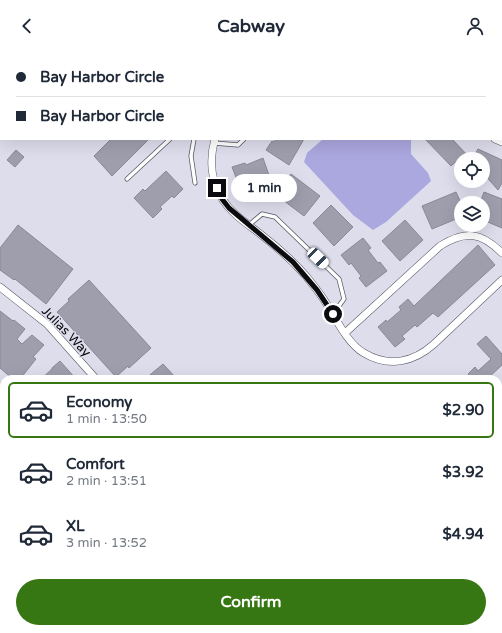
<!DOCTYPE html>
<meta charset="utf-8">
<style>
:root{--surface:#fff;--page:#f6f6f7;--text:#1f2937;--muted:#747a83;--line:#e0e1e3;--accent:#377713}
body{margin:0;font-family:"Varela Round",sans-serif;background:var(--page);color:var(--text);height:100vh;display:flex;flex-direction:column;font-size:15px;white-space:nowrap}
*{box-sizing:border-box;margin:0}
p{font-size:13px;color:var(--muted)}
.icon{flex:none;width:22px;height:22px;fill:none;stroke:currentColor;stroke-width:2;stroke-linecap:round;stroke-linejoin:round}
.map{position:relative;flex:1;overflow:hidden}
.side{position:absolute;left:0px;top:323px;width:502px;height:258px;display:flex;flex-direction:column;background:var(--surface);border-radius:12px 12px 0 0;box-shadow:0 4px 16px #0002}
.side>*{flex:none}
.guide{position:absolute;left:0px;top:0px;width:502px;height:88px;box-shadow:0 4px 16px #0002;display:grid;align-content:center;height:88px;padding:0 16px;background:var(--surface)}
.fabs{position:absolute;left:454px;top:100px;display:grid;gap:8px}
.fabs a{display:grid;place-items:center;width:36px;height:36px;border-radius:50%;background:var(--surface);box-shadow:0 4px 16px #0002;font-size:20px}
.end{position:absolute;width:18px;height:18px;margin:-9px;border:5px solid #0b0b10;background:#fff;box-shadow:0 0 0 2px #fff}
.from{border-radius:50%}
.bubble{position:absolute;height:28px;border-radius:14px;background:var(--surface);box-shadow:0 4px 16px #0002;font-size:13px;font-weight:800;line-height:28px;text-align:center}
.car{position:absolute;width:12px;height:24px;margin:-12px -6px;border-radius:5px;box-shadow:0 0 3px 1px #0007;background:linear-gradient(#fff 24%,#345 0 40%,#fff 0 76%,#345 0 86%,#fff 0)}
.guide b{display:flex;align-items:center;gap:14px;height:38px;font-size:15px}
.guide b+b{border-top:1px solid var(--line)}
.guide i{width:10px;height:10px;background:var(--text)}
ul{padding:7px 0 0;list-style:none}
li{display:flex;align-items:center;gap:12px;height:56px;margin:0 8px 6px;padding:0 8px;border:2px solid transparent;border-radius:6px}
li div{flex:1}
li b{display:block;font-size:15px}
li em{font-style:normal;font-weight:800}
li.selected{border-color:var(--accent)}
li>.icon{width:36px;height:36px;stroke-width:1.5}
.primary-button{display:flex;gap:8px;margin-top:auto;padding:8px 16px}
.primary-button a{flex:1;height:46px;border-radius:24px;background:var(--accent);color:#fff;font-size:16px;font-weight:800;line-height:46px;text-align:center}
header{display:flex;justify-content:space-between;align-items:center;height:52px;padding:0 16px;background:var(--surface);font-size:18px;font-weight:800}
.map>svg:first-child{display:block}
.water{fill:#aba7df}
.building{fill:#9f9ead;stroke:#898897}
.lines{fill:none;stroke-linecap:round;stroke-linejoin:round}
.lane-casing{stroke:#575764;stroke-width:5}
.street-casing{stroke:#575764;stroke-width:8}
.lane{stroke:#fff;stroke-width:3.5}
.street{stroke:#fff;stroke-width:7}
.route{stroke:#0b0b10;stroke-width:5}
.labels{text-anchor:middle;stroke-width:3;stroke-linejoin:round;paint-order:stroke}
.street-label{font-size:13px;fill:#0b0b10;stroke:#ddddec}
</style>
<header><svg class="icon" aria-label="back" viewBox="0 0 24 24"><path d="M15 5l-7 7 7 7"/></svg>Cabway<svg class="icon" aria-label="person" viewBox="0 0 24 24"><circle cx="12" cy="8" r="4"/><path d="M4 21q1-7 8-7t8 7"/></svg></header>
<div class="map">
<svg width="502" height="581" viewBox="0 0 502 581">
<rect width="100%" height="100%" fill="#ddddec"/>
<g class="water">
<polygon points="0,0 166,0 1,1 1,10"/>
<polygon points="323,87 411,87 411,102 428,121 431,129 386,170 373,178 353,163 304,110 307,101"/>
<polygon points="0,333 4,335 4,453 0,454"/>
</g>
<g class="building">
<polygon points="111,87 149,87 112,124 94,104"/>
<polygon points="276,87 304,87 289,113 266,98 272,89 274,90"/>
<polygon points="425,87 452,87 471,107 459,107 451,114"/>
<polygon points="478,97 502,108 502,131 498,138 483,121 483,107 472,107"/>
<polygon points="16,98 24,105 15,115 7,108"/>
<polygon points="263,106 272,132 257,137 256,135 242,141 232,115 245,111 246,113"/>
<polygon points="166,119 183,137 174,146 172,144 160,155 162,157 153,166 134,146 143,137 145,139"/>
<polygon points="291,122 320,144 304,164 275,142"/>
<polygon points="456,140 461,151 461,165 432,177 422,154"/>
<polygon points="484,140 502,147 502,176 483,168 483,151 480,151"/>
<polygon points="331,153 353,175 334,194 313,171"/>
<polygon points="405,168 423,188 400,209 382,189"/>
<polygon points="18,173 73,217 46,252 15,227 14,228 0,218 0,196"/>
<polygon points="363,186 371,196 368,198 378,211 380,210 387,219 366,235 359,226 361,224 351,211 349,213 341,203"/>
<polygon points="478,193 495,213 438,265 433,261 417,275 415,273 402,284 405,287 395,295 378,275 386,268 387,270 401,258 399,255 408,247 414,254"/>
<polygon points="89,228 151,296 129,316 128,314 116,325 57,260 69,249 68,247"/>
<polygon points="0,259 13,269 14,268 25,277 17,287 22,292 32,283 44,293 33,305 36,307 20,327 13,327 0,316"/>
<polygon points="486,284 502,302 502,313 487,327 472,327 468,322 475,315 478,319 491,307 477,292"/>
<polygon points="60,309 76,327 41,327 52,317 52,316"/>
<polygon points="163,312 177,327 145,327"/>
</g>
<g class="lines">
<defs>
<g id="lane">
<polyline points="327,0 328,1"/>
<polyline points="336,1 338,0"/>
<polyline points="194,87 191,104 195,131"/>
<polyline points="214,91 238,93 244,87"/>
<polyline points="127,127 170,87"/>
<polyline points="249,173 262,162 275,165 339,227 344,247 333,262"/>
</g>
<g id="street">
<polyline points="249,1 250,0"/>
<path d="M215 87C209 108 211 130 223 148 232 162 246 171 259 181 276 194 292 208 306 224 313 233 320 241 326 251 336 267 348 292 364 301 389 316 414 310 434 292L502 228"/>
<polyline points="495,87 502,90"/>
<polyline points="0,235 47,272 96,327"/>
<path d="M345 281 440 194C465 178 481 180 502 201"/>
<polyline points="498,350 502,346"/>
<polyline points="0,523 4,522"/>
<polyline points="498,541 502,539"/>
<polyline points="0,542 4,541"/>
<polyline points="191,577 191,581"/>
<polyline points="292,577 296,581"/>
<polyline points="451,577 455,581"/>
<polyline points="250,581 254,577"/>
</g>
</defs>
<use href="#lane" class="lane-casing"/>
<use href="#street" class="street-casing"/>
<use href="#lane" class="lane"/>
<use href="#street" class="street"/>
</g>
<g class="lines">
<polyline class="route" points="217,136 222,147 229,156 293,210 317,238 333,262"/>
</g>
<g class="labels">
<g class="street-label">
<text transform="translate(67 279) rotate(46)" y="5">Julias Way</text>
</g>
</g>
</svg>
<div class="fabs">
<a><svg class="icon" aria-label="locate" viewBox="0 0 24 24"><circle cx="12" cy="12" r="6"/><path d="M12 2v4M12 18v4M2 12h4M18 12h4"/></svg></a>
<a><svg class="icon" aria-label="layers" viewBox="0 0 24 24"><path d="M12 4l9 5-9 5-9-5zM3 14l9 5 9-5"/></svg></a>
</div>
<i class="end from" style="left:333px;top:262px"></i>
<i class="end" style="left:217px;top:136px"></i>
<div class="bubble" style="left:231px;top:122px;width:66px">1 min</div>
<i class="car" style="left:318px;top:206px;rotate:134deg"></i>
<div class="guide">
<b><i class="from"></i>Bay Harbor Circle</b>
<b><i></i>Bay Harbor Circle</b>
</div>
<section class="side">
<ul>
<li class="selected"><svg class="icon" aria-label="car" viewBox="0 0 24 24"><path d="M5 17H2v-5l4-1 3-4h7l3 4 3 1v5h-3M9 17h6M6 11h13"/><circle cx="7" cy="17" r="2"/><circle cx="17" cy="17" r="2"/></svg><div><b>Economy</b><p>1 min · 13:50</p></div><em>$2.90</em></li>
<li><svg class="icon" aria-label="car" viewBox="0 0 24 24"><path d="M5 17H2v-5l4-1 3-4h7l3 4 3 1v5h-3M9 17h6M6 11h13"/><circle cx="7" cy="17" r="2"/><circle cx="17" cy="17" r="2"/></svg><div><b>Comfort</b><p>2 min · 13:51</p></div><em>$3.92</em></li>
<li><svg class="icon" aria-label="car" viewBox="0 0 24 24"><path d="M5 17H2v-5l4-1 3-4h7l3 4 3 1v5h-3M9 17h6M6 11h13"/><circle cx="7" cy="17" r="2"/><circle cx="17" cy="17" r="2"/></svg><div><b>XL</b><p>3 min · 13:52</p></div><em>$4.94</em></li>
</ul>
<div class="primary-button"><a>Confirm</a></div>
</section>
</div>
